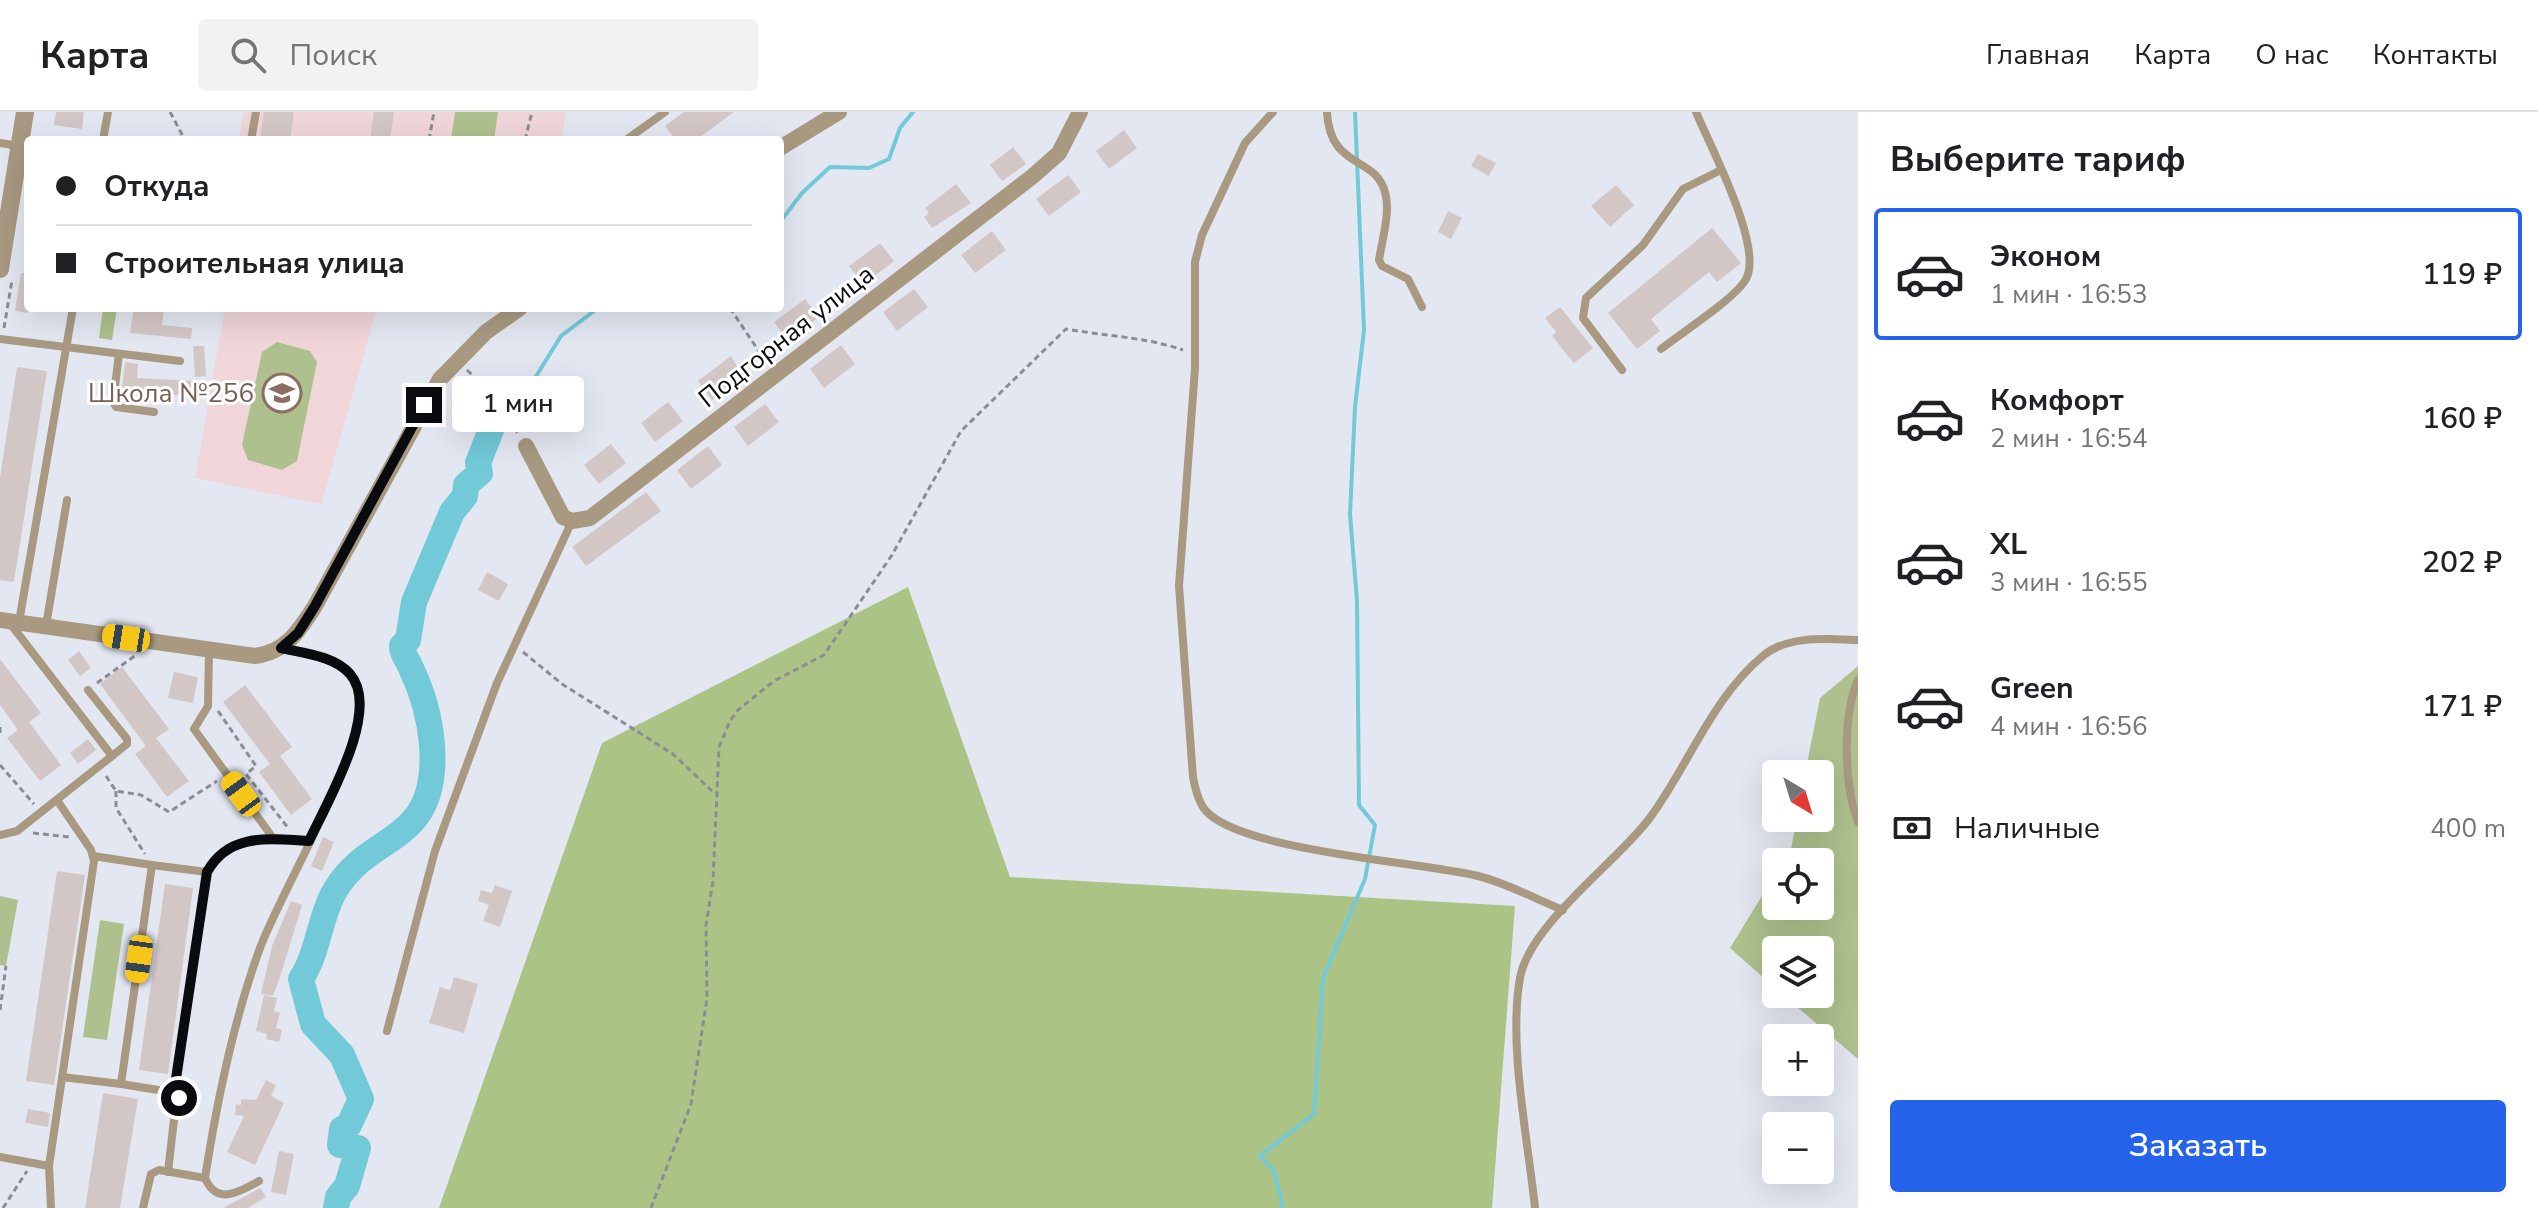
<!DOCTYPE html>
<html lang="ru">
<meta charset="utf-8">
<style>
:root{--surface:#fff;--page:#f2f2f2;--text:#202124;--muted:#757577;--line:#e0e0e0;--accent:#2563eb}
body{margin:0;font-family:"Nunito Sans",sans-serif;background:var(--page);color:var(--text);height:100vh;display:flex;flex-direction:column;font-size:30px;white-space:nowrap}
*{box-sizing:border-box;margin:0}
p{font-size:26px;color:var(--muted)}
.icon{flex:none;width:44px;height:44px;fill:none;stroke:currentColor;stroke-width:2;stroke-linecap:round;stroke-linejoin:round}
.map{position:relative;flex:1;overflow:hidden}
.sheet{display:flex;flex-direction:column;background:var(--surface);width:680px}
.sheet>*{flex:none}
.top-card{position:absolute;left:24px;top:24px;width:760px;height:176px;border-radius:8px;box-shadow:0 8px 32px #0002;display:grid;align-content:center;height:176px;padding:0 32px;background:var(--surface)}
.needle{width:52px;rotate:142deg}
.fabs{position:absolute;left:1762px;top:648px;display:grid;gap:16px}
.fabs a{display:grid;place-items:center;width:72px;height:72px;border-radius:8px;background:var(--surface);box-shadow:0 8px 32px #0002;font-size:40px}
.end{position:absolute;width:36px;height:36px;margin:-18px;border:10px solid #0a0b0e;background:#fff;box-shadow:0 0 0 4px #fff}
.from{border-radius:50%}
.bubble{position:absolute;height:56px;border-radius:8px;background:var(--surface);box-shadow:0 8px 32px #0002;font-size:26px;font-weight:600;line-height:56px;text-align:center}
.car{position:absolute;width:24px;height:48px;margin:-24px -12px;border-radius:10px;box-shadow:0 0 6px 2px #0007;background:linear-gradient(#f5c518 24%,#345 0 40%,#f5c518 0 76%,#345 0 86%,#f5c518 0)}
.top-card b{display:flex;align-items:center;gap:28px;height:76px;font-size:30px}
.top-card b+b{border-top:2px solid var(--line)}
.top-card i{width:20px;height:20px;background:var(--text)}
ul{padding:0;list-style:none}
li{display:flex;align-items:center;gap:24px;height:132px;margin:0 16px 12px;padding:0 16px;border:4px solid transparent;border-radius:8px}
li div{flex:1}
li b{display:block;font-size:30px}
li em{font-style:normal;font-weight:600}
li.active{border-color:var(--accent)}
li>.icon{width:72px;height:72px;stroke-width:1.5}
h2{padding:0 32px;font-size:36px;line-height:96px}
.pay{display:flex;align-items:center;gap:20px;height:88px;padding:0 32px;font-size:30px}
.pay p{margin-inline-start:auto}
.cta{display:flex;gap:16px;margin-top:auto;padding:16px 32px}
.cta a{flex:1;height:92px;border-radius:8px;background:var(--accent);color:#fff;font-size:32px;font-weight:600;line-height:92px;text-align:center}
header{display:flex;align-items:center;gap:48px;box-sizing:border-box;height:112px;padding:0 40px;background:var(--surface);border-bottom:2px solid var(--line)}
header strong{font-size:38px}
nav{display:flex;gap:44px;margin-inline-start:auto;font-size:28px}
.search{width:560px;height:72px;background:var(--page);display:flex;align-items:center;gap:20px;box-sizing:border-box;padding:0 28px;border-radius:8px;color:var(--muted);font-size:30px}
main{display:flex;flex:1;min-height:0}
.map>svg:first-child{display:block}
.education{fill:#f0d5d9}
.green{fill:#adc08d}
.forest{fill:#acc386}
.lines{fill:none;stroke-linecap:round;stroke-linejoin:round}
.stream{stroke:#72cad8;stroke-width:4}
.river{stroke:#72cad8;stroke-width:26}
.building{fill:#d3c7c6}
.path{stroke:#8b8d95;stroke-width:3;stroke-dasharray:6 4;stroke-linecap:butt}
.service{stroke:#a89980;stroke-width:8}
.minor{stroke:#a89980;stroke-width:16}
.tertiary{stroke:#a89980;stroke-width:18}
.route{stroke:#0a0b0e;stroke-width:10}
.labels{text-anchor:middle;stroke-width:6;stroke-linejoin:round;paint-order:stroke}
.street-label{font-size:26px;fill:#0a0b0e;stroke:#fff}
.education-label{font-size:26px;fill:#785e54;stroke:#fff;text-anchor:end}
</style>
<header>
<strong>Карта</strong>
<div class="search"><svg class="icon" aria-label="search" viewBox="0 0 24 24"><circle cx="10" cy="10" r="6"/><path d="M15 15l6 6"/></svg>Поиск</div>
<nav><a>Главная</a><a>Карта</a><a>О нас</a><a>Контакты</a></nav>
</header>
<main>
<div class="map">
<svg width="1858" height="1096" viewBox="0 0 1858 1096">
<rect width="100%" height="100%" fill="#e3e7f1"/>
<g class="education">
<polygon points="243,0 566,0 562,28 239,28"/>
<polygon points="225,196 377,196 321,392 195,366"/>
</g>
<g class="green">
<polygon points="455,0 498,0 494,28 451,28"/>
<polygon points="103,196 117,196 112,228 99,226"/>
<polygon points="277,230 310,239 317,250 297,349 282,358 248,348 242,333 262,240"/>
<polygon points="1858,554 1858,947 1782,882 1820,882 1820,838 1776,838 1776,877 1730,836 1776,761 1776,794 1820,794 1820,750 1783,750 1791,737 1797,706 1820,706 1820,662 1805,662 1820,586"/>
<polygon points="0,784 18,788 6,854 0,853"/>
<polygon points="100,808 124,812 107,928 83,925"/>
</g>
<polygon class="forest" points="908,475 1010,765 1515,794 1492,1096 439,1096 602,631"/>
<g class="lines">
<g class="stream">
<polyline points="780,110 802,81 830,55 869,56 889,47 900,16 913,0"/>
<polyline points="516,288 530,274 561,224 598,196"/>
<polyline points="1283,1096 1274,1059 1260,1044 1314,1002 1323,866 1365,767 1375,713 1359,693 1357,489 1350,402 1355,295 1364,218 1355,0"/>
</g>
<path class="river" d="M336 1096 338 1085 347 1074 358 1036 340 1033 342 1017 349 1013 361 987 342 943 313 912 301 867C318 841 319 809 333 782 368 717 439 737 432 633 430 607 422 579 411 556 408 548 402 543 402 534L408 528 414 490 452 400 465 384 466 373 480 361 478 351 496 305"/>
</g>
<g class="building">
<polygon points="56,0 84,0 82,17 54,13"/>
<polygon points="264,0 294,0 290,28 260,28"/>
<polygon points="374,0 394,0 390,28 370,28"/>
<polygon points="684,0 734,0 696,28 676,28 665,14"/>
<polygon points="1124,18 1137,36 1109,57 1096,39"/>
<polygon points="1013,35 1026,52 1002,69 990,53"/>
<polygon points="1478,42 1496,51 1489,64 1471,54"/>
<polygon points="1068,63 1081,80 1049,104 1036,87"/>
<polygon points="956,72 971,91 932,116 924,105 929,101 925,96"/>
<polygon points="1616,73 1634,93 1610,115 1591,94"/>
<polygon points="1448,99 1462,106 1451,127 1438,120"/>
<polygon points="1712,116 1741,151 1717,170 1709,160 1651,207 1660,219 1637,237 1608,201"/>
<polygon points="992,119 1006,138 975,161 961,143"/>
<polygon points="880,131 894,149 863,173 849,154"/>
<polygon points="21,161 28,161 28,201 15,199"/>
<polygon points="914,177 928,195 897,219 883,200"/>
<polygon points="805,187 819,205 788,229 774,210"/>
<polygon points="1560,195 1593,236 1574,251 1552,224 1556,220 1545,206"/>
<polygon points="134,196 164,196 162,213 192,216 191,227 130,221"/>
<polygon points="841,233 855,252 824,276 810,257"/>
<polygon points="193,234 204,234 206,264 195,265"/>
<polygon points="731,244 743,264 712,288 698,269"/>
<polygon points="125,250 138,252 137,266 197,269 196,285 122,278"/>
<polygon points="17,255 47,259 14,470 0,468 0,366"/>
<polygon points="668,290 683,309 655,330 641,311"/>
<polygon points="765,292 779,310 748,334 734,315"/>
<polygon points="611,332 626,351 599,372 584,353"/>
<polygon points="708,334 722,353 691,377 677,358"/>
<polygon points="646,380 661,399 586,454 572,435"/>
<polygon points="487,460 508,472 499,489 478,478"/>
<polygon points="79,539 91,556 80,564 68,548"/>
<polygon points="0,547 41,601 29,610 61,653 40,669 7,626 18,618 0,593"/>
<polygon points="122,555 169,617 156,626 189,669 167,685 135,642 146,634 100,572"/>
<polygon points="174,560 198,565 193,591 168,586"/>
<polygon points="245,573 292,635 280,644 312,687 291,703 259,660 270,652 223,590"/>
<polygon points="88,627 96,638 78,652 70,641"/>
<polygon points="323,725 334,730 322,759 311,754"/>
<polygon points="57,759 85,763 54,973 26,969"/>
<polygon points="165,772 193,776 168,962 139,958"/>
<polygon points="495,773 512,779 500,815 483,809 489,793 478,789 481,778 492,781"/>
<polygon points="291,789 302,793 281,862 273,884 261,882 272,834"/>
<polygon points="454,865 478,872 464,921 429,911 440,875 450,878"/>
<polygon points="264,883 277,886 274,899 280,901 276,916 282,918 279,930 266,927 267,922 256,919"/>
<polygon points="266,968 276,973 271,984 284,991 255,1053 227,1040 244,1004 235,1003 236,992 241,993 241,987 256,988"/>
<polygon points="103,981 138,987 120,1096 85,1096"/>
<polygon points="28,997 50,1001 48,1015 25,1011"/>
<polygon points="279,1039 294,1042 286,1083 271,1080"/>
<polygon points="260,1076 266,1085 248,1096 223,1096"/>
</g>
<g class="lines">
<g class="path">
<polyline points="170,0 185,28"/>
<polyline points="429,28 434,0"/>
<polyline points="525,28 532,0"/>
<polyline points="730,196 768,253"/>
<polyline points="4,216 12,168"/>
<polyline points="467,258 488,277 517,321"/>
<polyline points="523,540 562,572 673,642 712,679"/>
<polyline points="97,571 136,543"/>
<polyline points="218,599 256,654 246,662 289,717"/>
<polyline points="0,615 0,624"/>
<polyline points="0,653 34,692"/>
<polyline points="106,664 116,679 141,683 169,700 217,669"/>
<polyline points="116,679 116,696 145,742"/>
<polyline points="33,721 69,725"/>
<polyline points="0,898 6,854"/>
<polyline points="3,1096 27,1059"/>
<path d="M651 1096 691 992 707 886 706 813 713 769 719 635 730 609 738 598 774 569 824 543 892 443 961 319 1066 217C1105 224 1145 225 1183 238"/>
</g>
<g class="service">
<path d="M1273 0 1245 31 1202 123 1195 150V256L1179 474 1193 665C1195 676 1198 690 1206 699 1242 739 1420 750 1478 764 1507 771 1535 787 1563 798"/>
<path d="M1327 0C1330 58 1375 43 1385 80 1391 99 1382 128 1379 148L1382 154 1408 167 1422 195"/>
<polyline points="103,28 108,0"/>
<polyline points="251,28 256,0"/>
<polyline points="626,28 665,0"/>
<polyline points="0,31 19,34"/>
<polyline points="0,227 180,249"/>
<path d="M1661 237C1681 221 1736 186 1746 167 1764 135 1710 34 1696 0"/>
<polyline points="119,242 113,290 116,295 154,300"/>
<polyline points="1622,258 1583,206 1586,186 1643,133 1683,77 1719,59"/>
<polyline points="19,510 73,196"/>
<polyline points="46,514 67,388"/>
<polyline points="209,538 208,594 194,617 273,726 309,729"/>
<path d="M1858 568C1842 605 1844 673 1858 710"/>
<polyline points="88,578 127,627 127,632 112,644"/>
<polyline points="0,723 17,719 112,644 9,510"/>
<polyline points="93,744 152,753"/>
<path d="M207 760C222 733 243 729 273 726"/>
<polyline points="387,919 435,739 497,571 572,409"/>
<polyline points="62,965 121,972 152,753 207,760 174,980"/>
<polyline points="121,972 177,981 168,1060"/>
<polyline points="0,1045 49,1054 94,749 91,738 57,688"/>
<polyline points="49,1054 51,1096"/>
<path d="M259 1069C239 1080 217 1094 205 1066 217 989 233 909 260 836 281 779 368 635 360 583 355 548 310 543 282 536"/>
<polyline points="143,1096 151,1062 159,1058 205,1066"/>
<path d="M1535 1096C1528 1028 1508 932 1520 866 1529 813 1616 751 1649 707 1688 655 1712 585 1764 543 1789 523 1828 527 1858 528"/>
</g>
<g class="minor">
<polyline points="780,36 839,0"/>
<polyline points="526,334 563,405 572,409 590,406 1033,64 1059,41 1080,0"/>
<path d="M0 508 255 544C286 540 299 519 315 494L440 267 486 220 520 196"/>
</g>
<polyline class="tertiary" points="0,157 25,0"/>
</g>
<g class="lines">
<path class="route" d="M179 986 174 980 207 760C229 720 270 727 309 729 326 692 382 598 350 562 335 544 303 541 281 536L298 521 315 494 424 293"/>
</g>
<defs>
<symbol id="school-ring" viewBox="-11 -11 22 22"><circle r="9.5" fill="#fff" stroke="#8d6e63" stroke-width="1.5"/><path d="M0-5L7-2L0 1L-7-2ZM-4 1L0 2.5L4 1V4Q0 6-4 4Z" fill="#8d6e63"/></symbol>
</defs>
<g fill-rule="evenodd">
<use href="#school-ring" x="260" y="259" width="44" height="44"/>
</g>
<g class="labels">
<g class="street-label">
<text transform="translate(786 224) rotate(-38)" y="9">Подгорная улица</text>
</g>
<g class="education-label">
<text x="254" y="290">Школа №256</text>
</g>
</g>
</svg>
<div class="fabs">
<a><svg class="needle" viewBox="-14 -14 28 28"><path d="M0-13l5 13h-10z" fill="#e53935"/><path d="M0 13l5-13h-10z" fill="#757577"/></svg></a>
<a><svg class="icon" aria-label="locate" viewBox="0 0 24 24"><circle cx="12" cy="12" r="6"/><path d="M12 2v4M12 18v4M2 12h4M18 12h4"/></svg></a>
<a><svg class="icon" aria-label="layers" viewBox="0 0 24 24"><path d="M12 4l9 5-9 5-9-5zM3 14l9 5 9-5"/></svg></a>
<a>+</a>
<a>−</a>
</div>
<i class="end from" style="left:179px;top:986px"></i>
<i class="end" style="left:424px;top:293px"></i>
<div class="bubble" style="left:452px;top:264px;width:132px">1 мин</div>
<i class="car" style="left:126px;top:526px;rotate:279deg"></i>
<i class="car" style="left:241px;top:682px;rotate:324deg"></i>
<i class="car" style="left:139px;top:847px;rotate:188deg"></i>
<div class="top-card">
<b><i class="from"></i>Откуда</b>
<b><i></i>Строительная улица</b>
</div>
</div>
<section class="sheet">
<h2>Выберите тариф</h2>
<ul>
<li class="active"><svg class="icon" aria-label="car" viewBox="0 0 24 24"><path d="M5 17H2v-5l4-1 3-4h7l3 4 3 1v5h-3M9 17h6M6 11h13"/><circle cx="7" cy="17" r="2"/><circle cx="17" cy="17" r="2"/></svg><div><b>Эконом</b><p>1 мин · 16:53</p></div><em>119 ₽</em></li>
<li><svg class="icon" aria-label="car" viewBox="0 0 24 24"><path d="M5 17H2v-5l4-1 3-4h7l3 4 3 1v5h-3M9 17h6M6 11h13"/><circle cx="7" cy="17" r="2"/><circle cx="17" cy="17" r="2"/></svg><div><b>Комфорт</b><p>2 мин · 16:54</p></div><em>160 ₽</em></li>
<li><svg class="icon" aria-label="car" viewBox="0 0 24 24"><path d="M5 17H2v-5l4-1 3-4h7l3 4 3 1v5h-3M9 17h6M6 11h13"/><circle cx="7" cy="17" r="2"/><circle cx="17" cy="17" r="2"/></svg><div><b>XL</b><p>3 мин · 16:55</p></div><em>202 ₽</em></li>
<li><svg class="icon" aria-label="car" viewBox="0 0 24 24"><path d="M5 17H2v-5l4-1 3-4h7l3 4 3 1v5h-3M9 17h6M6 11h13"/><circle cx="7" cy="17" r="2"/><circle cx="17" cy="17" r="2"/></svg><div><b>Green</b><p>4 мин · 16:56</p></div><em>171 ₽</em></li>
</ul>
<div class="pay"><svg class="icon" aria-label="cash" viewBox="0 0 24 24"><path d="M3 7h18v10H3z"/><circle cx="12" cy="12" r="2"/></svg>Наличные<p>400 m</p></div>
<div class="cta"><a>Заказать</a></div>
</section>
</main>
